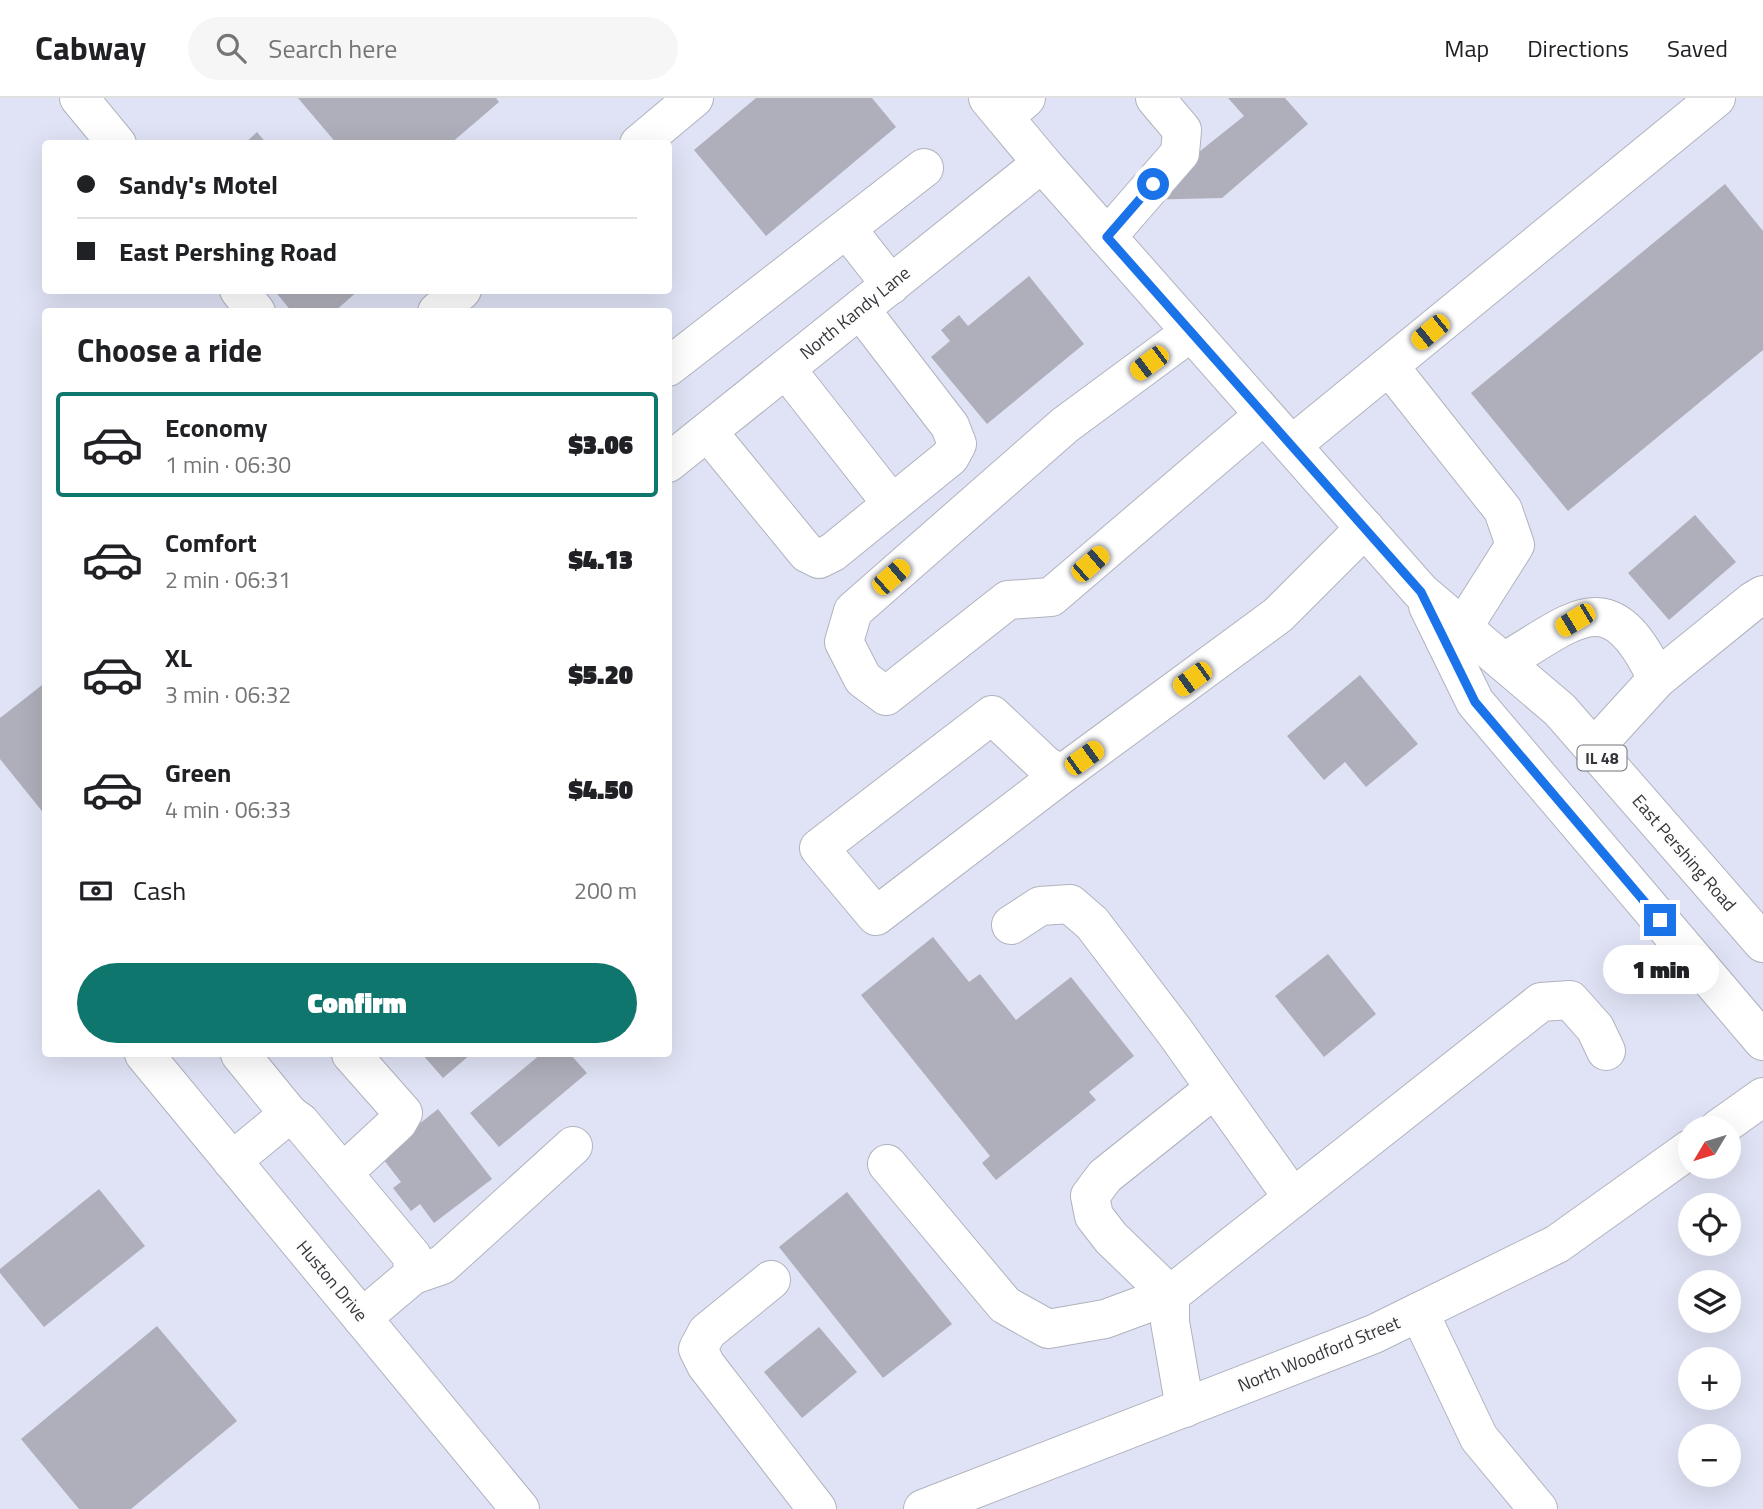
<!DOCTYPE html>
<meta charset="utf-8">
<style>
:root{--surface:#fff;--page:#f6f6f6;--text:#202124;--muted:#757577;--line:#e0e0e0;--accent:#0f766e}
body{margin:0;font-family:"Titillium Web",sans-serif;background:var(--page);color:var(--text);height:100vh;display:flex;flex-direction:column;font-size:26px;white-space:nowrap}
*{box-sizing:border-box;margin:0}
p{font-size:23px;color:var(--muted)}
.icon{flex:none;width:38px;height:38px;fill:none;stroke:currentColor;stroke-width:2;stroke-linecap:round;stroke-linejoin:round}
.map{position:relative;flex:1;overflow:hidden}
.side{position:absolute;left:42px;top:210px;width:630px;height:749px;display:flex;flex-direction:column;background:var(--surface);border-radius:7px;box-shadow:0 7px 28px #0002}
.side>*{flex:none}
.hud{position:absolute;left:42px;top:42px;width:630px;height:154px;border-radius:7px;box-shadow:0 7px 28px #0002;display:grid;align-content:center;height:154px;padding:0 35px;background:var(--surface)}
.needle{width:46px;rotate:232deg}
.controls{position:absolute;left:1678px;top:1018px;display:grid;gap:14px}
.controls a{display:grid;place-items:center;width:63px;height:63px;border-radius:50%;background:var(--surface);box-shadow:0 7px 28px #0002;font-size:35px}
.end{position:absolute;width:32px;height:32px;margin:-16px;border:9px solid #1a73e8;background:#fff;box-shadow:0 0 0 4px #fff}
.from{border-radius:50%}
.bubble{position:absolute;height:49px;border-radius:24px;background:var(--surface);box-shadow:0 7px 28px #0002;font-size:23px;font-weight:800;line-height:49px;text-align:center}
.car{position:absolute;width:21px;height:42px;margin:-21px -10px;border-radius:9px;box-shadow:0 0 5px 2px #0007;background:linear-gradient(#f5c518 24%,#345 0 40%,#f5c518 0 76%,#345 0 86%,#f5c518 0)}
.hud b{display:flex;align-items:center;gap:24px;height:66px;font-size:26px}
.hud b+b{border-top:2px solid var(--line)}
.hud i{width:18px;height:18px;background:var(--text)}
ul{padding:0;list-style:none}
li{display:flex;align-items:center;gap:21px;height:105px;margin:0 14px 10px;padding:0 21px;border:4px solid transparent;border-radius:7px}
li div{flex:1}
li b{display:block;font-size:26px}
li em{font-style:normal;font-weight:800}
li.current{border-color:var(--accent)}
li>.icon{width:63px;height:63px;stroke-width:1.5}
h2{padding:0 35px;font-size:32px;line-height:84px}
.pay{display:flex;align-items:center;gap:18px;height:77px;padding:0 35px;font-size:26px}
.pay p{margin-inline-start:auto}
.cta{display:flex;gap:14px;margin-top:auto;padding:14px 35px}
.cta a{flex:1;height:80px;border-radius:42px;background:var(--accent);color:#fff;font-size:28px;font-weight:800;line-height:80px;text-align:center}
header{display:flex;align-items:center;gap:42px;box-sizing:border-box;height:98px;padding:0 35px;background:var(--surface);border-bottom:2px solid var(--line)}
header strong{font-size:33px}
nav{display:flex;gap:38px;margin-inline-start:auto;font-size:24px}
.search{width:490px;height:63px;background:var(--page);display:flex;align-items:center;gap:18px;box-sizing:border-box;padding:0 24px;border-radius:38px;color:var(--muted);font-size:26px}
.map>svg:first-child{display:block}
.built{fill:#dfe3f5;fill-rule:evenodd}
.building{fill:#aeafba}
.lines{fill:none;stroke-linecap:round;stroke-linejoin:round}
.minor-casing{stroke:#b0b3be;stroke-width:40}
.major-casing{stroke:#b0b3be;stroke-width:40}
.minor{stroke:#fff;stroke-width:38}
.major{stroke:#fff;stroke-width:38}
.route{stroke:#1a73e8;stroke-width:9}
.labels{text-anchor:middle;stroke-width:5;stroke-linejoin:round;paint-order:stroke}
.shield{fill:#fdfdfd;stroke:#707274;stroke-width:2}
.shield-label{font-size:16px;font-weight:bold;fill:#34363a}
.street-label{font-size:18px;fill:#34363a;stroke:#fdfdfd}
</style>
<header>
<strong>Cabway</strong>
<div class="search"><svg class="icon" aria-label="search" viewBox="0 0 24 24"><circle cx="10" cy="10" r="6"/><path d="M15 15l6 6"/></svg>Search here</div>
<nav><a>Map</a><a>Directions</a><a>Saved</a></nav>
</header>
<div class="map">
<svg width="1763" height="1411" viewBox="0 0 1763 1411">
<rect width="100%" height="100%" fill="#ecf0fb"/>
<path class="built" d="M0 0H1763V1411H0ZM46 46H668V192H46ZM46 214H668V956H46ZM1690 1031H1729V1069H1690ZM1690 1108H1729V1146H1690ZM1690 1185H1729V1223H1690ZM1690 1262H1729V1300H1690ZM1690 1339H1729V1377H1690Z"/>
<g class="building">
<polygon points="298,0 496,0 499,4 450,46 337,46"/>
<polygon points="756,0 872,0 896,29 766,138 694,52"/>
<polygon points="1228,0 1285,0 1308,26 1222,100 1139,102 1244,18"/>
<polygon points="257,34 267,46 244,46"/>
<polygon points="1725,86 1763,133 1763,252 1568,413 1471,295"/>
<polygon points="1029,178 1084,246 987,326 931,259 950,243 941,232 959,217 968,228"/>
<polygon points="274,192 359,192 334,214 292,214"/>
<polygon points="1695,417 1736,464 1669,522 1628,475"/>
<polygon points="1360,577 1418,646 1366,689 1345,664 1324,682 1287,638"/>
<polygon points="46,584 46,718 0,661 0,620"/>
<polygon points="933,839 969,884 980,876 1016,922 1071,879 1134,958 1089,994 1096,1002 996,1082 982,1065 990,1058 861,897"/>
<polygon points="1328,856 1376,916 1324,959 1275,898"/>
<polygon points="422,956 471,956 443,980"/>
<polygon points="541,956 570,956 587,975 499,1049 470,1015"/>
<polygon points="438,1011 492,1081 434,1125 420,1106 411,1113 393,1090 401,1084 380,1057"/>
<polygon points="99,1091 145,1148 44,1229 0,1175 0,1171"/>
<polygon points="847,1094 952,1226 883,1280 779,1149"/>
<polygon points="157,1228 237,1323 131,1411 79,1411 21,1341"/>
<polygon points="819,1229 857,1274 802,1320 764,1274"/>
</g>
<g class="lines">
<defs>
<g id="minor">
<polyline points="79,0 117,46"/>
<polyline points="1004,19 1026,0"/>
<polyline points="639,46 694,0"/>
<polyline points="847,131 891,187"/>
<polyline points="1107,139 1180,55 1182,32 1155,0"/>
<polyline points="239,192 256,214"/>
<polyline points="437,214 462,192"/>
<polyline points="1191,234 1065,327 853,513 844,544 863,581 886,598 1008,502 1051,499 1264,317"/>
<polyline points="1389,268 1503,412 1515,447 1463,529"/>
<polyline points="668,269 924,70"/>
<polyline points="786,271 892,406"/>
<polyline points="708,334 807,455 819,461 833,454 950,359 957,346 950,328 860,211"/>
<polyline points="1292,347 1716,0"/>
<polyline points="668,365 1042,65"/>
<path d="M1504 564C1577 521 1610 482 1657 581"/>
<polyline points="1594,650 1657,581 1753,503 1763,497"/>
<polyline points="1062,676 1046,668 992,617 819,750 876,818 1062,676 1278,517 1365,430"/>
<polyline points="1011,827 1040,808 1070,806 1092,825 1175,934 1293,1100"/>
<polyline points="144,956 520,1411"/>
<polyline points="240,956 289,1016"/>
<polyline points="1718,1031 1763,999"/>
<polyline points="232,1063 289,1016 300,1024 412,1158 413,1177 362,1220"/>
<polyline points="887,1066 1005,1207 1048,1231 1105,1221 1170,1197 1111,1140 1094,1118 1090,1098 1105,1078 1214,991"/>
<polyline points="343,1075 398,1024 403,1015 351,956"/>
<polyline points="413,1177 442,1167 573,1048"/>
<polyline points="771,1182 707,1234 698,1251 706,1267 817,1411"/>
<polyline points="1419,1214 1479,1340 1538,1411"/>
<polyline points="1185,1310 1170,1224 1170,1197 1541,904 1570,902 1595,930 1606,953"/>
<polyline points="923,1411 1374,1236 1557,1146 1690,1051"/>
</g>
<g id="major">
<polyline points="988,0 1042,65 1421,494 1560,612 1763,845"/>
<polyline points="1428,508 1475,604 1763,943"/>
</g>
</defs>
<use href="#minor" class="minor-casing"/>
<use href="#major" class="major-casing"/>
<use href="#minor" class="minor"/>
<use href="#major" class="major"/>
</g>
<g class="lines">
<polyline class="route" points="1153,86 1107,139 1421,494 1475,604 1660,822"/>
</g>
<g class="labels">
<rect class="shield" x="1577.5" y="647.5" width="49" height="25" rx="5"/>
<g class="shield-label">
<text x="1602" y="666">IL 48</text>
</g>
<g class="street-label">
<text transform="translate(855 215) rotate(-39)" y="6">North Kandy Lane</text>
<text transform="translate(1684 755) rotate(49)" y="6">East Pershing Road</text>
<text transform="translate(332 1183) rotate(50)" y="6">Huston Drive</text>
<text transform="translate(1319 1256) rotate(-22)" y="6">North Woodford Street</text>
</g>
</g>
</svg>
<div class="controls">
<a><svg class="needle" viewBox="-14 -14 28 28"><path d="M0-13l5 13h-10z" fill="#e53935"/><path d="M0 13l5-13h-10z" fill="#757577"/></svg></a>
<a><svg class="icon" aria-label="locate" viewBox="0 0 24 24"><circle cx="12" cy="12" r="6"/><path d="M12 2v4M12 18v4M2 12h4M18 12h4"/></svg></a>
<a><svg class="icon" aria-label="layers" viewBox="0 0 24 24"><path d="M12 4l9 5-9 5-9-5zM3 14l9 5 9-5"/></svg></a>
<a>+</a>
<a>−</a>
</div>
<i class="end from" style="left:1153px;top:86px"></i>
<i class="end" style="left:1660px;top:822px"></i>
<div class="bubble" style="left:1603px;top:847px;width:116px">1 min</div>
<i class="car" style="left:1430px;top:234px;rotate:231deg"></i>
<i class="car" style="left:1149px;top:265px;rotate:233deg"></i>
<i class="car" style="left:1090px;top:466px;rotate:49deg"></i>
<i class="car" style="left:891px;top:479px;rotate:49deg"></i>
<i class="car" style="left:1575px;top:522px;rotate:239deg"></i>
<i class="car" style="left:1192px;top:581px;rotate:234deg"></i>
<i class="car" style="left:1084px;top:660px;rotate:54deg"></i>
<div class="hud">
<b><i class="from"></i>Sandy's Motel</b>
<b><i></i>East Pershing Road</b>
</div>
<section class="side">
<h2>Choose a ride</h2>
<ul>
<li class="current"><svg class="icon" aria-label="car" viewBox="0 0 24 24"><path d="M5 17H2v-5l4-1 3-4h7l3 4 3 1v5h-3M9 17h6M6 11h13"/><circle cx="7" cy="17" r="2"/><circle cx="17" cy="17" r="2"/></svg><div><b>Economy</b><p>1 min · 06:30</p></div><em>$3.06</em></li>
<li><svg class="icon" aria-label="car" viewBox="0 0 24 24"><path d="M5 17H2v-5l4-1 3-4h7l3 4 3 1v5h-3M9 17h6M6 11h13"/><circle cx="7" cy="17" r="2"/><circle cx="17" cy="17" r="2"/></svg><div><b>Comfort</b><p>2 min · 06:31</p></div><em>$4.13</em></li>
<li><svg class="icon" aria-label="car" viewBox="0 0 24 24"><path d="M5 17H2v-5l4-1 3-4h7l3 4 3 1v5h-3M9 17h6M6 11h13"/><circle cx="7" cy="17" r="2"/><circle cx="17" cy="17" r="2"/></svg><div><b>XL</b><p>3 min · 06:32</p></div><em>$5.20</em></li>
<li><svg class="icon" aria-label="car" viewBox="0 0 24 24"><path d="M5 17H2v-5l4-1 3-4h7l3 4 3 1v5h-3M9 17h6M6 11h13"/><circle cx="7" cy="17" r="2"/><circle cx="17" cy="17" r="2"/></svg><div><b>Green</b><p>4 min · 06:33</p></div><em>$4.50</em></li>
</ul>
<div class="pay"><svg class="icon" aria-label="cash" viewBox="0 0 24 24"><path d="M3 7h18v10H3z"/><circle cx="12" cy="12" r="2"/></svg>Cash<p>200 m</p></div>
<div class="cta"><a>Confirm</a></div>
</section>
</div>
